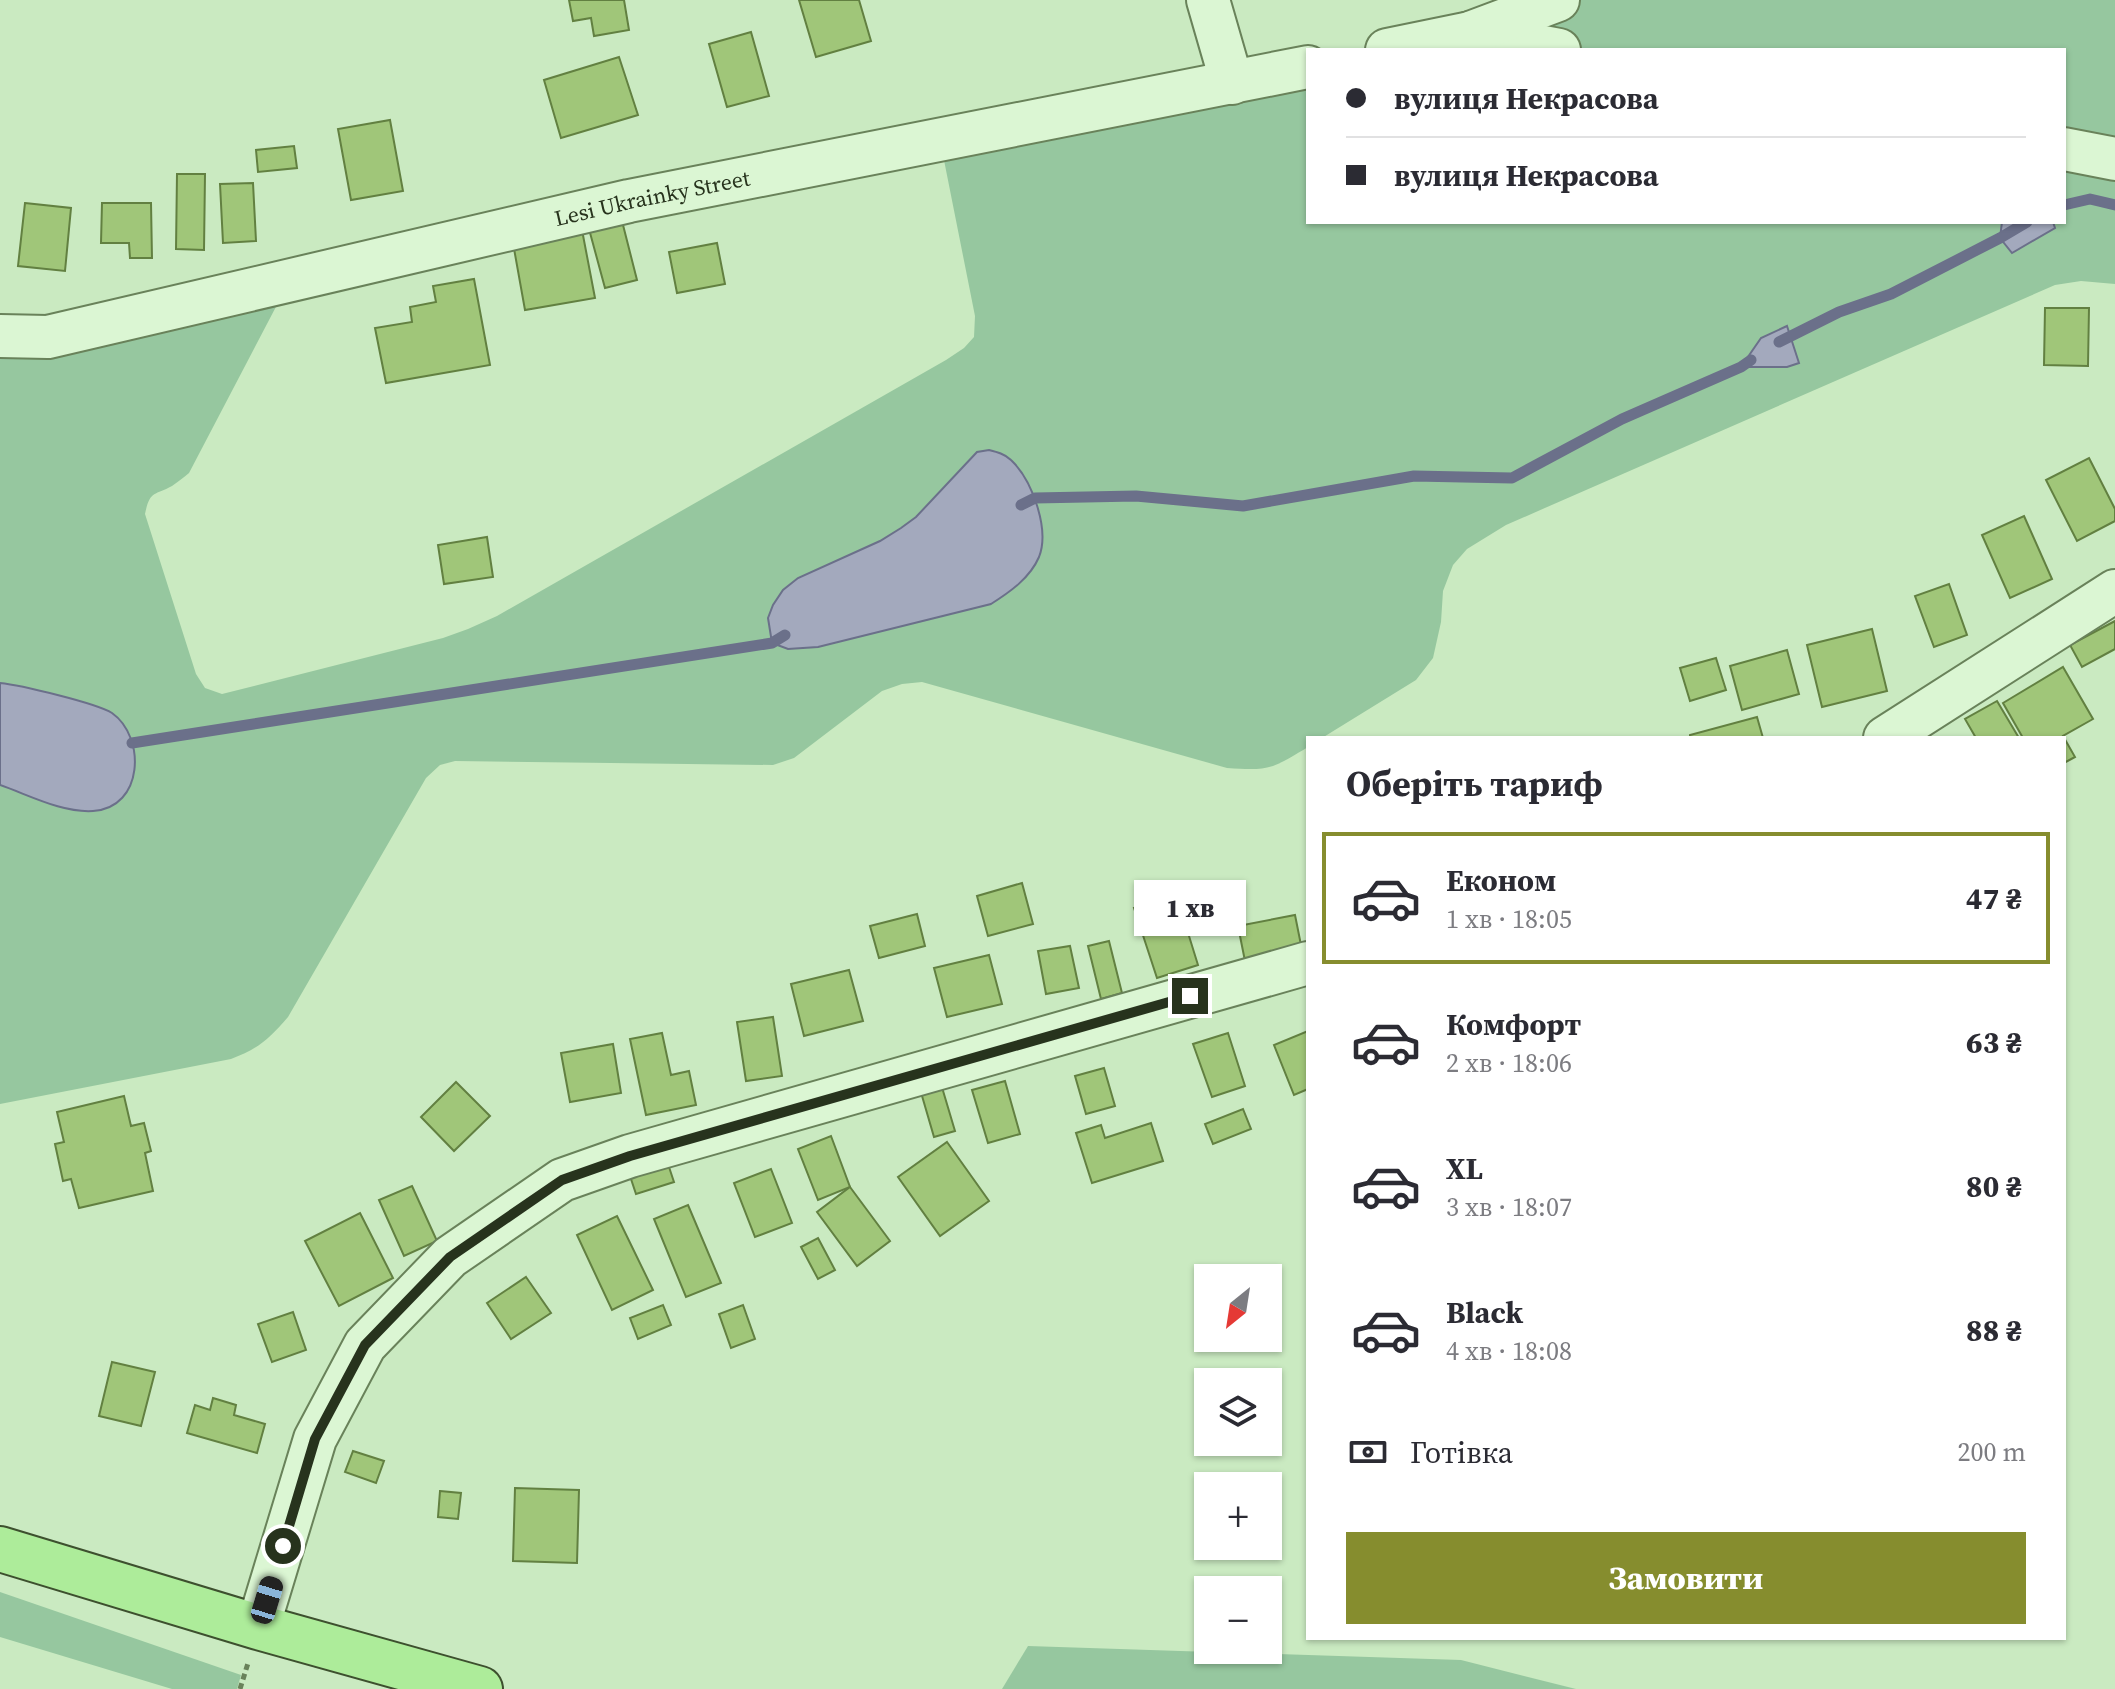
<!DOCTYPE html>
<html lang="uk">
<meta charset="utf-8">
<style>
:root{--surface:#fff;--page:#f2f2f3;--text:#2b2b33;--muted:#7c7c81;--line:#e1e1e2;--accent:#868d2e}
body{margin:0;font-family:"Source Serif 4",serif;background:var(--page);color:var(--text);height:100vh;display:flex;flex-direction:column;font-size:30px;white-space:nowrap}
*{box-sizing:border-box;margin:0}
p{font-size:26px;color:var(--muted)}
.icon{flex:none;width:44px;height:44px;fill:none;stroke:currentColor;stroke-width:2;stroke-linecap:round;stroke-linejoin:round}
.map{position:relative;flex:1;overflow:hidden}
.panel{position:absolute;left:1306px;top:736px;width:760px;height:904px;display:flex;flex-direction:column;background:var(--surface);border-radius:0px;box-shadow:0 2px 6px #0004}
.panel>*{flex:none}
.banner{position:absolute;left:1306px;top:48px;width:760px;height:176px;border-radius:0px;box-shadow:0 2px 6px #0004;display:grid;align-content:center;height:176px;padding:0 40px;background:var(--surface)}
.needle{width:52px;rotate:210deg}
.tools{position:absolute;left:1194px;top:1264px;display:grid;gap:16px}
.tools a{display:grid;place-items:center;width:88px;height:88px;border-radius:0px;background:var(--surface);box-shadow:0 2px 6px #0004;font-size:40px}
.end{position:absolute;width:36px;height:36px;margin:-18px;border:10px solid #27331d;background:#fff;box-shadow:0 0 0 4px #fff}
.from{border-radius:50%}
.bubble{position:absolute;height:56px;border-radius:0px;background:var(--surface);box-shadow:0 2px 6px #0004;font-size:26px;font-weight:800;line-height:56px;text-align:center}
.car{position:absolute;width:24px;height:48px;margin:-24px -12px;border-radius:10px;box-shadow:0 0 6px 2px #0007;background:linear-gradient(#222 24%,#8ab4d8 0 40%,#222 0 76%,#8ab4d8 0 86%,#222 0)}
.banner b{display:flex;align-items:center;gap:28px;height:76px;font-size:30px}
.banner b+b{border-top:2px solid var(--line)}
.banner i{width:20px;height:20px;background:var(--text)}
ul{padding:0;list-style:none}
li{display:flex;align-items:center;gap:24px;height:132px;margin:0 16px 12px;padding:0 24px;border:4px solid transparent;border-radius:0px}
li div{flex:1}
li b{display:block;font-size:30px}
li em{font-style:normal;font-weight:800}
li.active{border-color:var(--accent)}
li>.icon{width:72px;height:72px;stroke-width:1.5}
h2{padding:0 40px;font-size:36px;line-height:96px}
.pay{display:flex;align-items:center;gap:20px;height:88px;padding:0 40px;font-size:30px}
.pay p{margin-inline-start:auto}
.action{display:flex;gap:16px;margin-top:auto;padding:16px 40px}
.action a{flex:1;height:92px;border-radius:0px;background:var(--accent);color:#fff;font-size:32px;font-weight:800;line-height:92px;text-align:center}
.map>svg:first-child{display:block}
.green{fill:#96c79f}
.water{fill:#a3a9bd;stroke:#6b708a;stroke-width:2}
.lines{fill:none;stroke-linecap:round;stroke-linejoin:round}
.stream{stroke:#6b708a;stroke-width:11}
.building{fill:#a0c679;stroke:#628041;stroke-width:2}
.minor-casing{stroke:#69825a;stroke-width:46}
.major-casing{stroke:#3d502e;stroke-width:48}
.path{stroke:#69825a;stroke-width:5;stroke-dasharray:6 4;stroke-linecap:butt}
.minor{stroke:#dbf6d3;stroke-width:42}
.major{stroke:#adec9a;stroke-width:44}
.route{stroke:#27331d;stroke-width:10}
.labels{text-anchor:middle;stroke-width:6;stroke-linejoin:round;paint-order:stroke}
.street-label{font-size:22px;fill:#27331d;stroke:#d7f2d0}
</style>
<div class="map">
<svg width="2115" height="1689" viewBox="0 0 2115 1689">
<rect width="100%" height="100%" fill="#caeac1"/>
<g class="green">
<path d="M1558 0H2115V284L2081 281 2055 285 1506 525 1467 549 1453 565 1443 591 1441 622 1433 658 1416 680 1322 738H1308V747C1272 769 1269 771 1227 768L922 682 902 684 882 691 794 758 773 765 455 761 440 765 426 778 288 1017C269 1039 258 1049 231 1059L0 1104V336L290 280 189 473C184 477 178 482 172 486 154 496 150 490 145 514L196 674 205 688 222 694 443 638 468 629 497 616 946 360 964 348 974 337 975 316 940 140 1308 67V222H2064V50H1387Z"/>
<polygon points="0,1592 241,1675 237,1689 172,1689 0,1637"/>
<polygon points="1028,1646 1461,1660 1576,1689 1002,1689"/>
</g>
<g class="water">
<polygon points="2002,222 2053,222 2055,228 2012,253 2000,238"/>
<polygon points="1787,326 1799,363 1787,367 1741,367 1761,338"/>
<path d="M989 450C997 452 1005 454 1011 460 1032 480 1050 529 1039 557 1030 578 1010 592 991 604L818 647 788 649 772 643 768 618 773 605 783 590 798 578 880 541 901 528 916 517 977 452Z"/>
<path d="M0 683C20 685 96 703 112 713 146 737 144 808 93 811 62 813 29 795 0 785Z"/>
</g>
<g class="lines">
<g class="stream">
<polyline points="2064,205 2090,199 2115,205"/>
<polyline points="1779,342 1839,312 1891,294 2000,238 2027,222"/>
<polyline points="1021,505 1035,498 1136,496 1243,506 1414,476 1512,478 1622,419 1741,367 1751,360"/>
<polyline points="132,743 772,643 785,635"/>
</g>
</g>
<g class="building">
<polygon points="569,0 624,0 629,30 594,36 591,18 573,21"/>
<polygon points="799,0 859,0 871,41 816,57"/>
<polygon points="751,32 769,96 727,107 709,44"/>
<polygon points="619,57 638,115 561,138 544,80"/>
<polygon points="390,120 403,191 351,200 338,129"/>
<polygon points="294,146 297,168 258,172 256,150"/>
<polygon points="177,174 205,174 204,250 176,249"/>
<polygon points="253,183 256,241 223,243 220,184"/>
<polygon points="25,203 71,208 65,271 18,266"/>
<polygon points="102,203 151,203 152,258 130,258 129,243 101,243"/>
<polygon points="622,221 637,280 605,288 589,229"/>
<polygon points="582,230 595,298 525,310 513,243"/>
<polygon points="717,243 725,284 677,293 669,252"/>
<polygon points="474,279 490,365 386,383 375,328 412,322 410,307 436,302 433,286"/>
<polygon points="2045,308 2089,308 2088,366 2044,365"/>
<polygon points="2089,458 2115,509 2115,521 2077,541 2046,480"/>
<polygon points="2024,516 2052,579 2010,598 1982,535"/>
<polygon points="487,537 493,577 444,584 438,545"/>
<polygon points="1949,584 1967,635 1934,647 1915,596"/>
<polygon points="2115,621 2115,649 2082,667 2070,645"/>
<polygon points="1872,629 1887,691 1822,707 1807,645"/>
<polygon points="1787,650 1799,694 1742,710 1730,666"/>
<polygon points="1716,658 1726,690 1690,701 1680,668"/>
<polygon points="2063,667 2093,719 2063,736 2075,757 2064,763 2064,738 2023,738 2003,703"/>
<polygon points="1997,701 2019,738 1976,738 1965,719"/>
<polygon points="1757,717 1763,738 1690,738 1690,735"/>
<polygon points="1022,883 1033,924 988,936 977,896"/>
<polygon points="1176,894 1198,965 1157,978 1134,908"/>
<polygon points="917,914 925,946 879,958 870,926"/>
<polygon points="1295,915 1302,950 1245,961 1238,926"/>
<polygon points="1109,941 1122,993 1101,999 1088,946"/>
<polygon points="1070,946 1079,988 1046,994 1038,951"/>
<polygon points="989,955 1002,1004 947,1017 934,968"/>
<polygon points="849,970 863,1021 804,1036 791,984"/>
<polygon points="773,1017 782,1076 746,1081 737,1022"/>
<polygon points="1308,1031 1308,1089 1294,1095 1274,1045"/>
<polygon points="662,1033 671,1075 689,1071 696,1105 646,1115 630,1039"/>
<polygon points="1228,1033 1245,1086 1212,1097 1193,1044"/>
<polygon points="613,1044 621,1093 570,1102 561,1053"/>
<polygon points="1104,1068 1115,1106 1086,1114 1075,1076"/>
<polygon points="1005,1081 1020,1134 988,1143 972,1090"/>
<polygon points="456,1082 490,1116 454,1151 421,1117"/>
<polygon points="941,1084 955,1131 934,1137 920,1089"/>
<polygon points="124,1096 131,1126 144,1123 151,1151 145,1153 153,1191 79,1208 71,1179 63,1181 55,1144 64,1142 57,1112"/>
<polygon points="1243,1109 1251,1129 1213,1144 1205,1124"/>
<polygon points="1151,1123 1163,1161 1092,1183 1076,1133 1101,1125 1105,1138"/>
<polygon points="831,1136 850,1187 818,1200 798,1149"/>
<polygon points="947,1142 989,1201 940,1236 898,1177"/>
<polygon points="665,1155 674,1182 636,1194 627,1167"/>
<polygon points="771,1169 792,1223 755,1237 734,1183"/>
<polygon points="412,1186 437,1241 404,1256 379,1200"/>
<polygon points="850,1187 890,1241 857,1266 817,1212"/>
<polygon points="688,1205 721,1283 686,1297 654,1219"/>
<polygon points="360,1213 393,1278 339,1306 305,1241"/>
<polygon points="617,1216 653,1290 612,1310 577,1235"/>
<polygon points="818,1238 835,1270 818,1279 801,1247"/>
<polygon points="526,1277 551,1313 511,1339 487,1303"/>
<polygon points="663,1305 671,1325 638,1339 630,1318"/>
<polygon points="743,1305 755,1339 731,1348 719,1314"/>
<polygon points="293,1312 306,1350 272,1362 258,1324"/>
<polygon points="112,1362 155,1372 141,1426 99,1416"/>
<polygon points="213,1398 236,1405 234,1415 265,1424 257,1453 187,1433 195,1405 210,1410"/>
<polygon points="353,1451 384,1461 376,1483 345,1472"/>
<polygon points="515,1488 579,1490 577,1563 513,1561"/>
<polygon points="440,1491 461,1493 458,1519 438,1517"/>
</g>
<g class="lines">
<defs>
<g id="minor">
<polyline points="1208,0 1232,83"/>
<polyline points="1470,33 1559,50"/>
<polyline points="1387,50 1470,33 1558,0"/>
<polyline points="2064,149 2115,159"/>
<path id="s1" d="M0 336 48 337 629 201 1308 67"/>
<polyline points="1885,738 2115,591"/>
<polyline points="258,1627 315,1439 365,1345 450,1257 562,1180 630,1156 1308,963"/>
</g>
<polyline id="major" points="0,1549 258,1627 480,1689"/>
</defs>
<use href="#minor" class="minor-casing"/>
<use href="#major" class="major-casing"/>
<polyline class="path" points="240,1689 248,1663"/>
<use href="#minor" class="minor"/>
<use href="#major" class="major"/>
</g>
<g class="lines">
<polyline class="route" points="283,1546 315,1439 365,1345 450,1257 562,1180 630,1156 1190,996"/>
</g>
<g class="labels">
<g class="street-label">
<text dy="8" stroke="none"><textPath href="#s1" startOffset="668">Lesi Ukrainky Street</textPath></text>
</g>
</g>
</svg>
<div class="tools">
<a><svg class="needle" viewBox="-14 -14 28 28"><path d="M0-13l5 13h-10z" fill="#e53935"/><path d="M0 13l5-13h-10z" fill="#7c7c81"/></svg></a>
<a><svg class="icon" aria-label="layers" viewBox="0 0 24 24"><path d="M12 4l9 5-9 5-9-5zM3 14l9 5 9-5"/></svg></a>
<a>+</a>
<a>−</a>
</div>
<i class="end from" style="left:283px;top:1546px"></i>
<i class="end" style="left:1190px;top:996px"></i>
<div class="bubble" style="left:1134px;top:880px;width:112px">1 хв</div>
<i class="car" style="left:267px;top:1600px;rotate:17deg"></i>
<div class="banner">
<b><i class="from"></i>вулиця Некрасова</b>
<b><i></i>вулиця Некрасова</b>
</div>
<section class="panel">
<h2>Оберіть тариф</h2>
<ul>
<li class="active"><svg class="icon" aria-label="car" viewBox="0 0 24 24"><path d="M5 17H2v-5l4-1 3-4h7l3 4 3 1v5h-3M9 17h6M6 11h13"/><circle cx="7" cy="17" r="2"/><circle cx="17" cy="17" r="2"/></svg><div><b>Економ</b><p>1 хв · 18:05</p></div><em>47 ₴</em></li>
<li><svg class="icon" aria-label="car" viewBox="0 0 24 24"><path d="M5 17H2v-5l4-1 3-4h7l3 4 3 1v5h-3M9 17h6M6 11h13"/><circle cx="7" cy="17" r="2"/><circle cx="17" cy="17" r="2"/></svg><div><b>Комфорт</b><p>2 хв · 18:06</p></div><em>63 ₴</em></li>
<li><svg class="icon" aria-label="car" viewBox="0 0 24 24"><path d="M5 17H2v-5l4-1 3-4h7l3 4 3 1v5h-3M9 17h6M6 11h13"/><circle cx="7" cy="17" r="2"/><circle cx="17" cy="17" r="2"/></svg><div><b>XL</b><p>3 хв · 18:07</p></div><em>80 ₴</em></li>
<li><svg class="icon" aria-label="car" viewBox="0 0 24 24"><path d="M5 17H2v-5l4-1 3-4h7l3 4 3 1v5h-3M9 17h6M6 11h13"/><circle cx="7" cy="17" r="2"/><circle cx="17" cy="17" r="2"/></svg><div><b>Black</b><p>4 хв · 18:08</p></div><em>88 ₴</em></li>
</ul>
<div class="pay"><svg class="icon" aria-label="cash" viewBox="0 0 24 24"><path d="M3 7h18v10H3z"/><circle cx="12" cy="12" r="2"/></svg>Готівка<p>200 m</p></div>
<div class="action"><a>Замовити</a></div>
</section>
</div>
